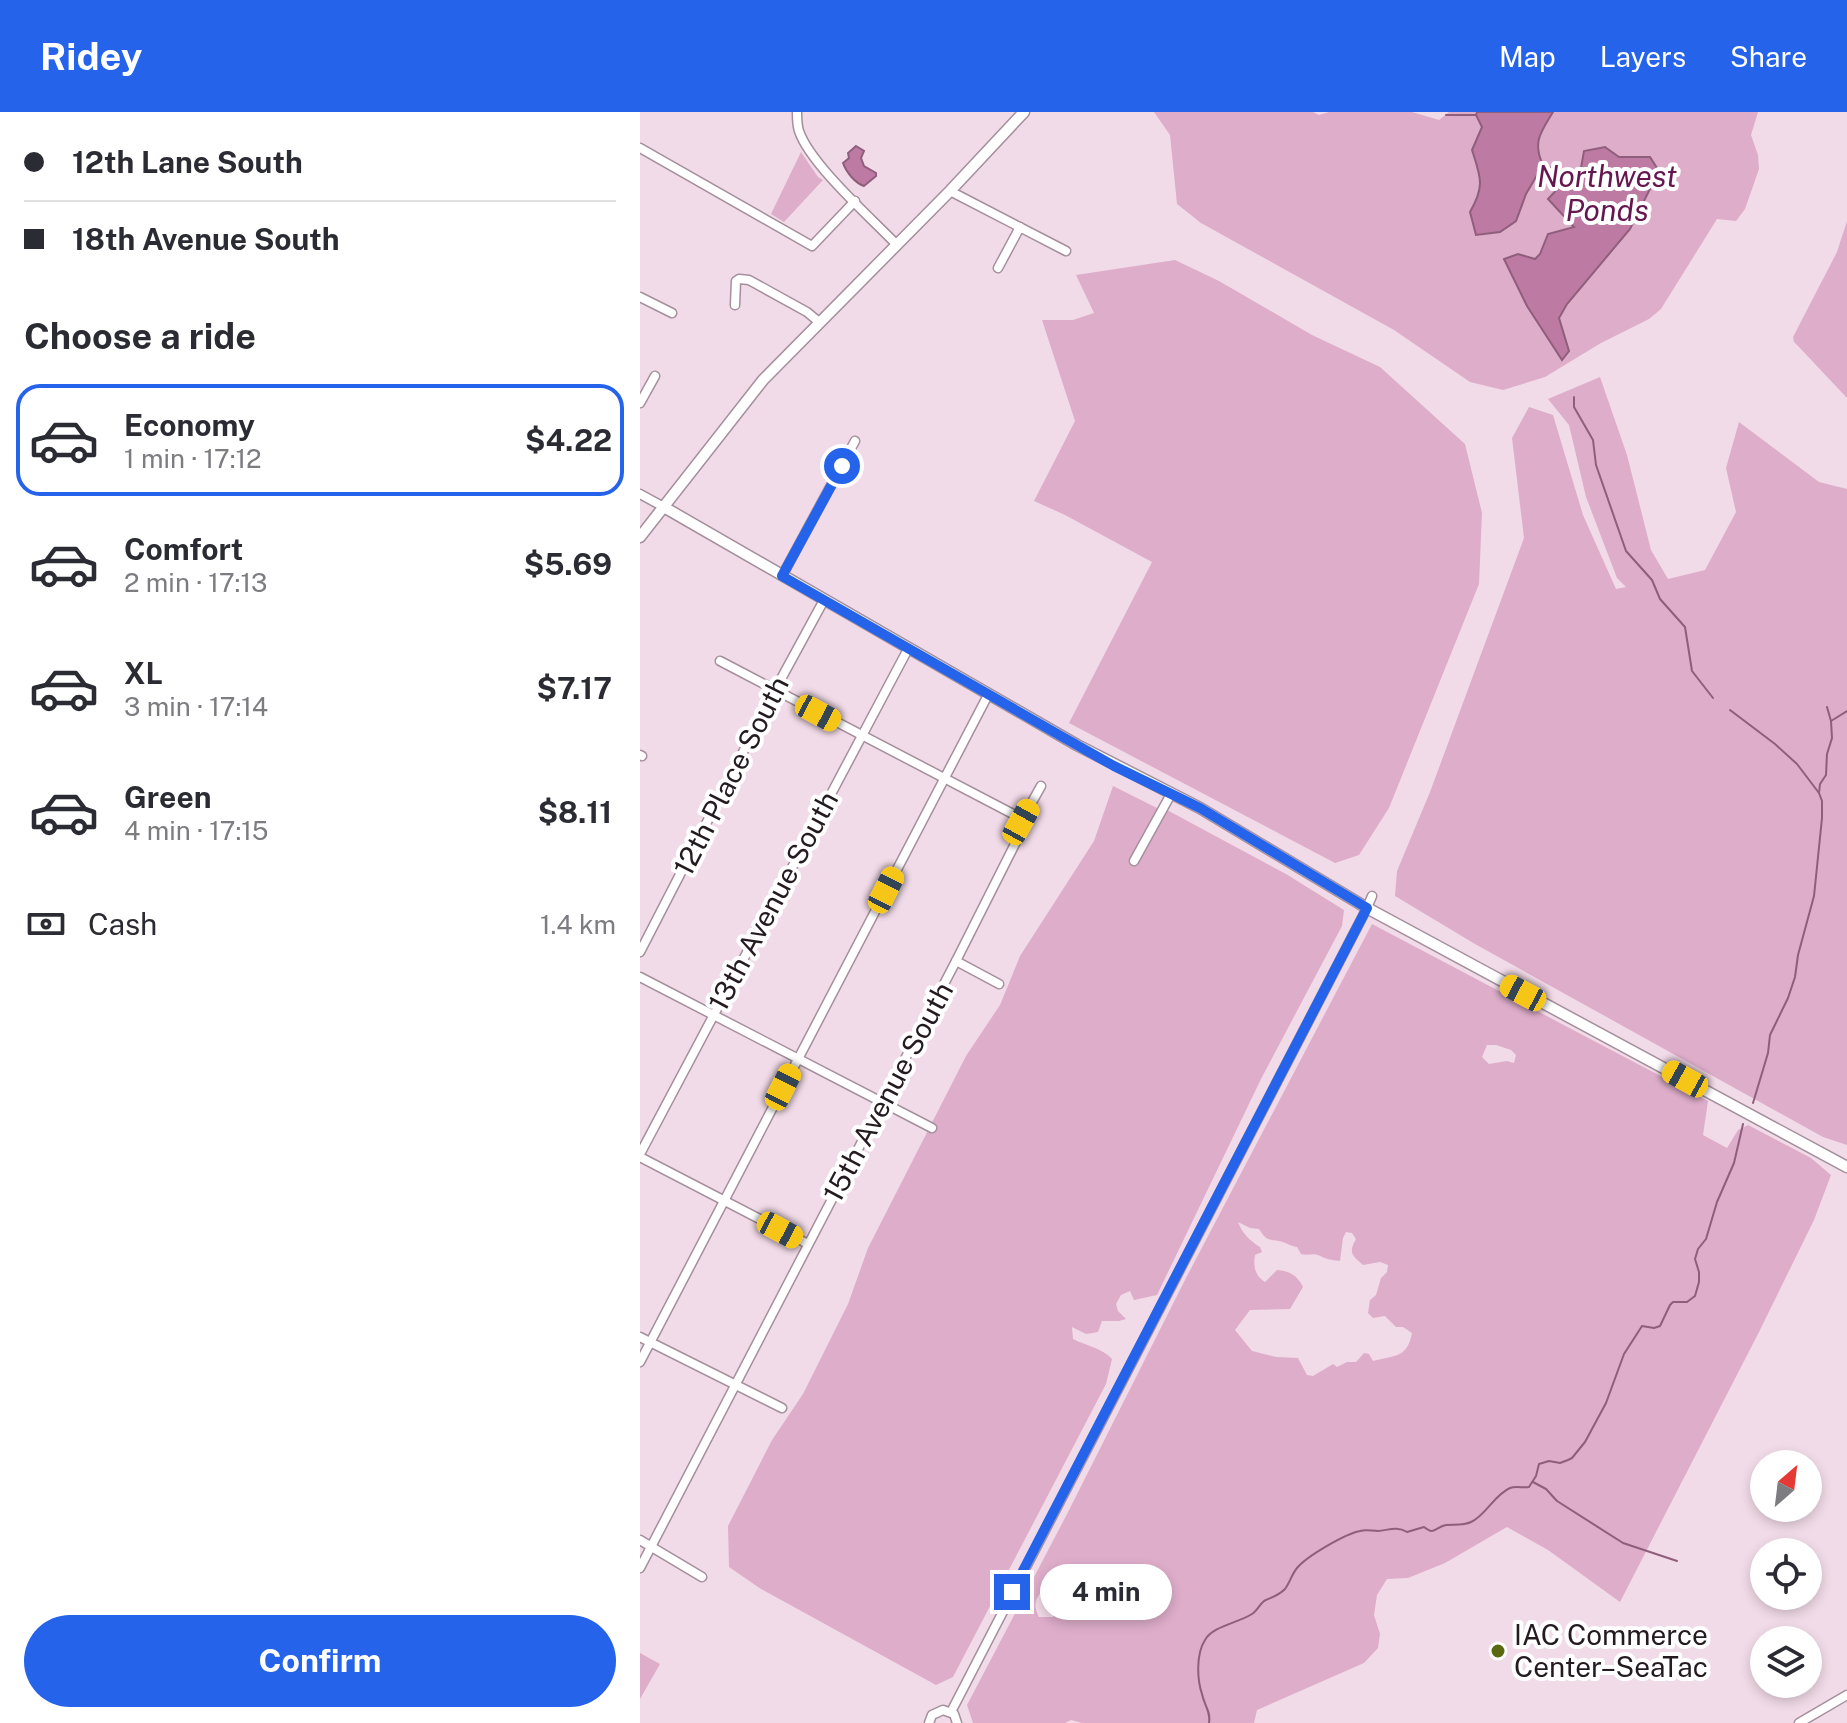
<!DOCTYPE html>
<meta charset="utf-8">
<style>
:root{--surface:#fff;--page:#f2f2f3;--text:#2b2b33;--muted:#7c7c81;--line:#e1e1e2;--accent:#2563eb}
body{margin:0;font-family:"Public Sans",sans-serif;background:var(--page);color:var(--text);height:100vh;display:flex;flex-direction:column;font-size:30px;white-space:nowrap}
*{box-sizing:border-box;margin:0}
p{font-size:26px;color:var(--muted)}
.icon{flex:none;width:44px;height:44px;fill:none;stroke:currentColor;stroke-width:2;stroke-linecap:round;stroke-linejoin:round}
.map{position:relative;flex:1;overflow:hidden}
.panel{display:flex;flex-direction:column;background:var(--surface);width:640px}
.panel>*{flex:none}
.banner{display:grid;align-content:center;height:176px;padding:0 24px;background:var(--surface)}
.needle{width:52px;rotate:28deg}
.controls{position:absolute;left:1110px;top:1338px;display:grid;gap:16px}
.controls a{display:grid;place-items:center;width:72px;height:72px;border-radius:50%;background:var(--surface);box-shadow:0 4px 12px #0003;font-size:40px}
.end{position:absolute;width:36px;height:36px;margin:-18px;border:10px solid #2563eb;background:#fff;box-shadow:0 0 0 4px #fff}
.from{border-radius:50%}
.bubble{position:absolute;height:56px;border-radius:28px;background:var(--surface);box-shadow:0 4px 12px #0003;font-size:26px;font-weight:700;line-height:56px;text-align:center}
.car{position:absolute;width:24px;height:48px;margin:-24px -12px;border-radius:10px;box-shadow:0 0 6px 2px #0007;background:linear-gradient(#f5c518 24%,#345 0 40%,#f5c518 0 76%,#345 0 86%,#f5c518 0)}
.banner b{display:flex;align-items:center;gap:28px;height:76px;font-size:30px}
.banner b+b{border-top:2px solid var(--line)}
.banner i{width:20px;height:20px;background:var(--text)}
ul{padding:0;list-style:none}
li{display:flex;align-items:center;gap:24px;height:112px;margin:0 16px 12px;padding:0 8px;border:4px solid transparent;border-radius:24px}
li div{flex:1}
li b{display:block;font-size:30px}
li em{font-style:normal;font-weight:700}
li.active{border-color:var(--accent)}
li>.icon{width:72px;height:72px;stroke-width:1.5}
h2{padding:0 24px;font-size:36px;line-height:96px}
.pay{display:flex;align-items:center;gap:20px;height:88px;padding:0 24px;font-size:30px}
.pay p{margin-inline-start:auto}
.action{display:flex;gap:16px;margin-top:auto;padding:16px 24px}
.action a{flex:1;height:92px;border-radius:48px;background:var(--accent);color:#fff;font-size:32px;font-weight:700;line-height:92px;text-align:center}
header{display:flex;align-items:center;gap:48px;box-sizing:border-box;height:112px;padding:0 40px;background:var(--accent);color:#fff}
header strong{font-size:38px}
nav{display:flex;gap:44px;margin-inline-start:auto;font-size:28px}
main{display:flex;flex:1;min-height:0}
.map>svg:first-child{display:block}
.green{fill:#deadca;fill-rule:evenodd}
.water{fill:#bd7ba4;stroke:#8f5e7c;stroke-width:2}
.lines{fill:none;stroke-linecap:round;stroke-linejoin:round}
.stream{stroke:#8f5e7c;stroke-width:2}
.minor-casing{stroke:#a58f9c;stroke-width:11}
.major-casing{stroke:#a58f9c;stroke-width:13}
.minor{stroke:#fff;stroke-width:8}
.major{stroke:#fff;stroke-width:10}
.route{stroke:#2563eb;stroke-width:10}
.poi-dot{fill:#5a6810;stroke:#fff;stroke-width:3}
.labels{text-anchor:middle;stroke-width:8;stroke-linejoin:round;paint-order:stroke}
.street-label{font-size:28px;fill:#241b20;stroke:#fff}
.poi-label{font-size:28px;fill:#241b20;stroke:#fff;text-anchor:start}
.water-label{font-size:30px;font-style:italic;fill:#65164e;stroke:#fff}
</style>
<header>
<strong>Ridey</strong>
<nav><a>Map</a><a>Layers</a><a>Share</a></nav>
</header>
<main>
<section class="panel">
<div class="banner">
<b><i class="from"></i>12th Lane South</b>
<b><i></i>18th Avenue South</b>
</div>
<h2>Choose a ride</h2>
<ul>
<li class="active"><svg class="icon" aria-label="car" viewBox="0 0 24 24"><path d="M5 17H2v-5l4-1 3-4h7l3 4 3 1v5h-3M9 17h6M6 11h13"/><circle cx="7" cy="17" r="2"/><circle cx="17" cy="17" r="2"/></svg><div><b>Economy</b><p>1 min · 17:12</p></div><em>$4.22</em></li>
<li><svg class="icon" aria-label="car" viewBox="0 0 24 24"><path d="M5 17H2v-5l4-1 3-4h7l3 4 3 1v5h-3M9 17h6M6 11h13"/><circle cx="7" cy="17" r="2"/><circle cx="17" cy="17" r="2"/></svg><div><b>Comfort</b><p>2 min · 17:13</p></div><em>$5.69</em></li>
<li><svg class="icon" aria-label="car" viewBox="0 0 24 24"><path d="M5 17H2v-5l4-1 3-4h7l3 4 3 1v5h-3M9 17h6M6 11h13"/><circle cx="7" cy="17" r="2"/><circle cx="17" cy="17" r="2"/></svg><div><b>XL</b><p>3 min · 17:14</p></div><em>$7.17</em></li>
<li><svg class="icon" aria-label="car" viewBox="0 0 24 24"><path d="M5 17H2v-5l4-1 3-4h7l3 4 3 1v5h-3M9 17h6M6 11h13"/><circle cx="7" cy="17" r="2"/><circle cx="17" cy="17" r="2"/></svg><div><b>Green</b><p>4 min · 17:15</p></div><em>$8.11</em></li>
</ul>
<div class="pay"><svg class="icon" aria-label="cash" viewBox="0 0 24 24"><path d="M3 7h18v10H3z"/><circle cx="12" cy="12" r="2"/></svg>Cash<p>1.4 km</p></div>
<div class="action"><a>Confirm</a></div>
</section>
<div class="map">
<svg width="1207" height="1611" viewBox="0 0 1207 1611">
<rect width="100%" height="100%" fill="#f2dbe8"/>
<g class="green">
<path d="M514 0H673L679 3 689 0H772L799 8 809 0H837L836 4 842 15 832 38C841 66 845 74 830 100L876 109 886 82 903 53C892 30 901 20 913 0H1118L1111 23 1118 43 1119 57 1105 97 1096 109 1077 107 1021 197 1009 207 961 231 905 265 863 278 830 270 754 218 561 111 537 92 530 23ZM978 45H1009L1019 58 990 117 927 192 919 207 929 239 922 247 887 194 864 147 877 142 894 147 900 142 908 122 935 115 933 70 941 56Z"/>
<polygon points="161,40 178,65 183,68 144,110 131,102"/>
<polygon points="1207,109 1207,286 1159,235 1154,230 1153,225 1197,140"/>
<polygon points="535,148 579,169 672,223 740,255 825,332 842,401 839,472 749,696 719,743 695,751 429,611 512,450 425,403 394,389 435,309 402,208 433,208 454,201 436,163"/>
<polygon points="960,265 987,343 1011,438 1028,467 1065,458 1096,400 1086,356 1099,310 1179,370 1207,377 1207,1033 1183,1025 835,832 755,784 757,759 790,680 884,426 872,326 889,295 913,303 943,403 976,477 986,475 977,466 946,385 929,313 908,287"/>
<path d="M473 674 525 700 527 698 646 762 704 798 702 814 621 967 517 1183 494 1188 490 1179 481 1183 476 1192 478 1199 486 1207 479 1209H462L458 1220 446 1222 432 1215 433 1227C447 1234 462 1236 472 1247L466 1272 313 1565 296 1573 121 1477 89 1455 88 1414 132 1328 163 1282 208 1192 228 1136 326 944 360 893 380 844 454 729Z"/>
<path d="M732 812 1068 989 1063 1023 1087 1036 1098 1018 1108 1013 1171 1046 1191 1063 1174 1108 1119 1220 980 1490 908 1438 867 1415 805 1451 768 1466 747 1467 737 1483 734 1503 740 1522 738 1536 724 1551 617 1598 614 1611H442L431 1608 425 1611H333L327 1593 426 1404 546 1166ZM856 933 871 938 876 943 874 951 867 949 849 952 842 945 847 933ZM598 1110 610 1116 619 1117C626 1128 627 1127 639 1129 645 1130 650 1134 657 1135L661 1142C667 1144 673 1141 678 1143 686 1147 691 1148 700 1149L703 1126 706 1120 712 1121 716 1127C708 1141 712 1143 723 1153L740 1150 748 1153 747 1160 741 1166 736 1183 730 1188 728 1201 733 1206 745 1204 756 1215H763L772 1221C767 1247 754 1243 733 1249L729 1242 724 1241 716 1250H707L697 1255 693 1252 673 1264 667 1263 658 1246 636 1245 612 1239 595 1218 610 1198 650 1197 663 1175C657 1163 650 1159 637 1158L625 1170C615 1164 613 1154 615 1143L622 1140 620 1135C610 1129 602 1121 598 1110ZM403 1477 411 1480 421 1493 413 1505H399C393 1493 395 1488 403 1477Z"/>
<polygon points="0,1541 20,1552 0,1587"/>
</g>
<g class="water">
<path d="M837 0H913C901 20 892 30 903 53L886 82 876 109 860 120 836 123 830 100C845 74 841 66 832 38L842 15 836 3Z"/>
<path d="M216 34 224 39 221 46 224 54 236 61V64L224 74C215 71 206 60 203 51L209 46 208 41Z"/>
<polygon points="965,35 979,45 1010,45 1019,59 990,117 927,192 919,206 929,239 922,248 887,194 864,147 878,142 895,147 900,142 908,122 934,115 908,87 922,72 933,70 941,56 944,39"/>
</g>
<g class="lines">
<g class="stream">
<polyline points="806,3 836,3"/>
<polyline points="904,53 927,63 934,73"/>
<polyline points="934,285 934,295 953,328 956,353 986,439 1012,468 1020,487 1045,515 1052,559 1073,586"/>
<polyline points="1090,598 1135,632 1157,652 1179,681"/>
<polyline points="1191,609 1207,599"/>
<polyline points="1113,991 1128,941 1130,923 1148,886 1155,865 1158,843 1174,784 1182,706 1182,689 1179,681 1180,672 1186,663 1187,642 1192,626 1191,609 1187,595"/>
<polyline points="893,1370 906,1377 917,1389 983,1431 1037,1449"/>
<path d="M569 1611C571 1599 564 1593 562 1582 557 1567 556 1542 565 1528 573 1514 598 1511 612 1502 617 1499 619 1493 624 1489 632 1485 638 1484 645 1477 650 1470 652 1462 657 1456 667 1444 705 1422 720 1419 726 1417 732 1419 738 1419 749 1418 757 1414 767 1420L784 1415C795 1424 795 1415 806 1413 815 1412 823 1414 831 1410 846 1403 854 1383 870 1376 875 1374 883 1376 889 1375L896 1364 899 1352 909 1349 920 1351 928 1348 932 1346 945 1330 966 1291 984 1242 1002 1214 1014 1216 1020 1214 1030 1193 1033 1190H1047L1055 1184 1059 1170V1160L1055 1147 1058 1137 1066 1127 1077 1090 1094 1051 1103 1012"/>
</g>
<defs>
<g id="minor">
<path d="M157 0C157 6 157 13 159 19 170 52 231 106 256 132"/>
<polyline points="0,36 172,134 215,89"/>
<polyline points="310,79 426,139"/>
<polyline points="358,156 380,115"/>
<polyline points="0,185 32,201"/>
<polyline points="95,193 96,169 99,167 109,168 167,200 179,210"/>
<polyline points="0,291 15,264"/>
<polyline points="0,382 22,394"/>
<polyline points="142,464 215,329"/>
<polyline points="80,549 373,702 381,710"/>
<polyline points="0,643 2,644"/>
<polyline points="494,749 531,682"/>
<polyline points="0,840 135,578 184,488"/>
<polyline points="316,849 359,872"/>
<polyline points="0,865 292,1016"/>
<polyline points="0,1042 268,537"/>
<polyline points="0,1045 168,1132"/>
<polyline points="0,1225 142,1296"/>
<polyline points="0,1250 348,583"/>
<polyline points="0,1428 62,1465"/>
<polyline points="0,1456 316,849 381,720 381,710 401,674"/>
<polyline points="311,1600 727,796 732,784"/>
<polyline points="289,1611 292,1603 303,1598 314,1602 317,1611"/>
<polyline points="1159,1611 1207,1583"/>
</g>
<g id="major">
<polyline points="22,394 437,633 560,696 727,796 1207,1055"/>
<polyline points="0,425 123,268 310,79 384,0"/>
</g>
</defs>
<use href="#minor" class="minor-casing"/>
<use href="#major" class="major-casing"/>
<use href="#minor" class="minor"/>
<use href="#major" class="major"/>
</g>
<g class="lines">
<polyline class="route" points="202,354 142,464 421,624 474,654 560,696 727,796 372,1480"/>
</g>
<circle class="poi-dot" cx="858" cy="1539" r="8"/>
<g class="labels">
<g class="street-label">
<text transform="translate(91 664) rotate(-63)" y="10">12th Place South</text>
<text transform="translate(133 789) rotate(-62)" y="10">13th Avenue South</text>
<text transform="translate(248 980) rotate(-62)" y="10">15th Avenue South</text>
</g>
<g class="poi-label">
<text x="874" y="1533">IAC Commerce<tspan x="874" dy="32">Center–SeaTac</tspan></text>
</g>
<g class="water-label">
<text x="967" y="75">Northwest<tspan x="967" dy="34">Ponds</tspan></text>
</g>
</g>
</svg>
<div class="controls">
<a><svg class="needle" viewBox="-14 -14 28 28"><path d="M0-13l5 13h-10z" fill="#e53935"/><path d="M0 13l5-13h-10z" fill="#7c7c81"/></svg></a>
<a><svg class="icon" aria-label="locate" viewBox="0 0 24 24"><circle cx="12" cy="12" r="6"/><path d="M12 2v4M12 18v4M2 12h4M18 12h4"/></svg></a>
<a><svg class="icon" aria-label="layers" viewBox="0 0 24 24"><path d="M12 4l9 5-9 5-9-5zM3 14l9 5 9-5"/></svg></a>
</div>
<i class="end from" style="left:202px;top:354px"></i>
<i class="end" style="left:372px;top:1480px"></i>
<div class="bubble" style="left:400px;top:1452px;width:132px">4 min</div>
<i class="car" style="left:178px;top:601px;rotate:118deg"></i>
<i class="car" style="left:381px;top:710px;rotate:29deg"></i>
<i class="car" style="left:246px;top:778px;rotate:27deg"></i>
<i class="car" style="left:883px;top:881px;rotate:298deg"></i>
<i class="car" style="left:1045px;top:967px;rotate:299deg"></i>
<i class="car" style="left:143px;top:975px;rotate:27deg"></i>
<i class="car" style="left:140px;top:1118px;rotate:118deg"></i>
</div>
</main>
